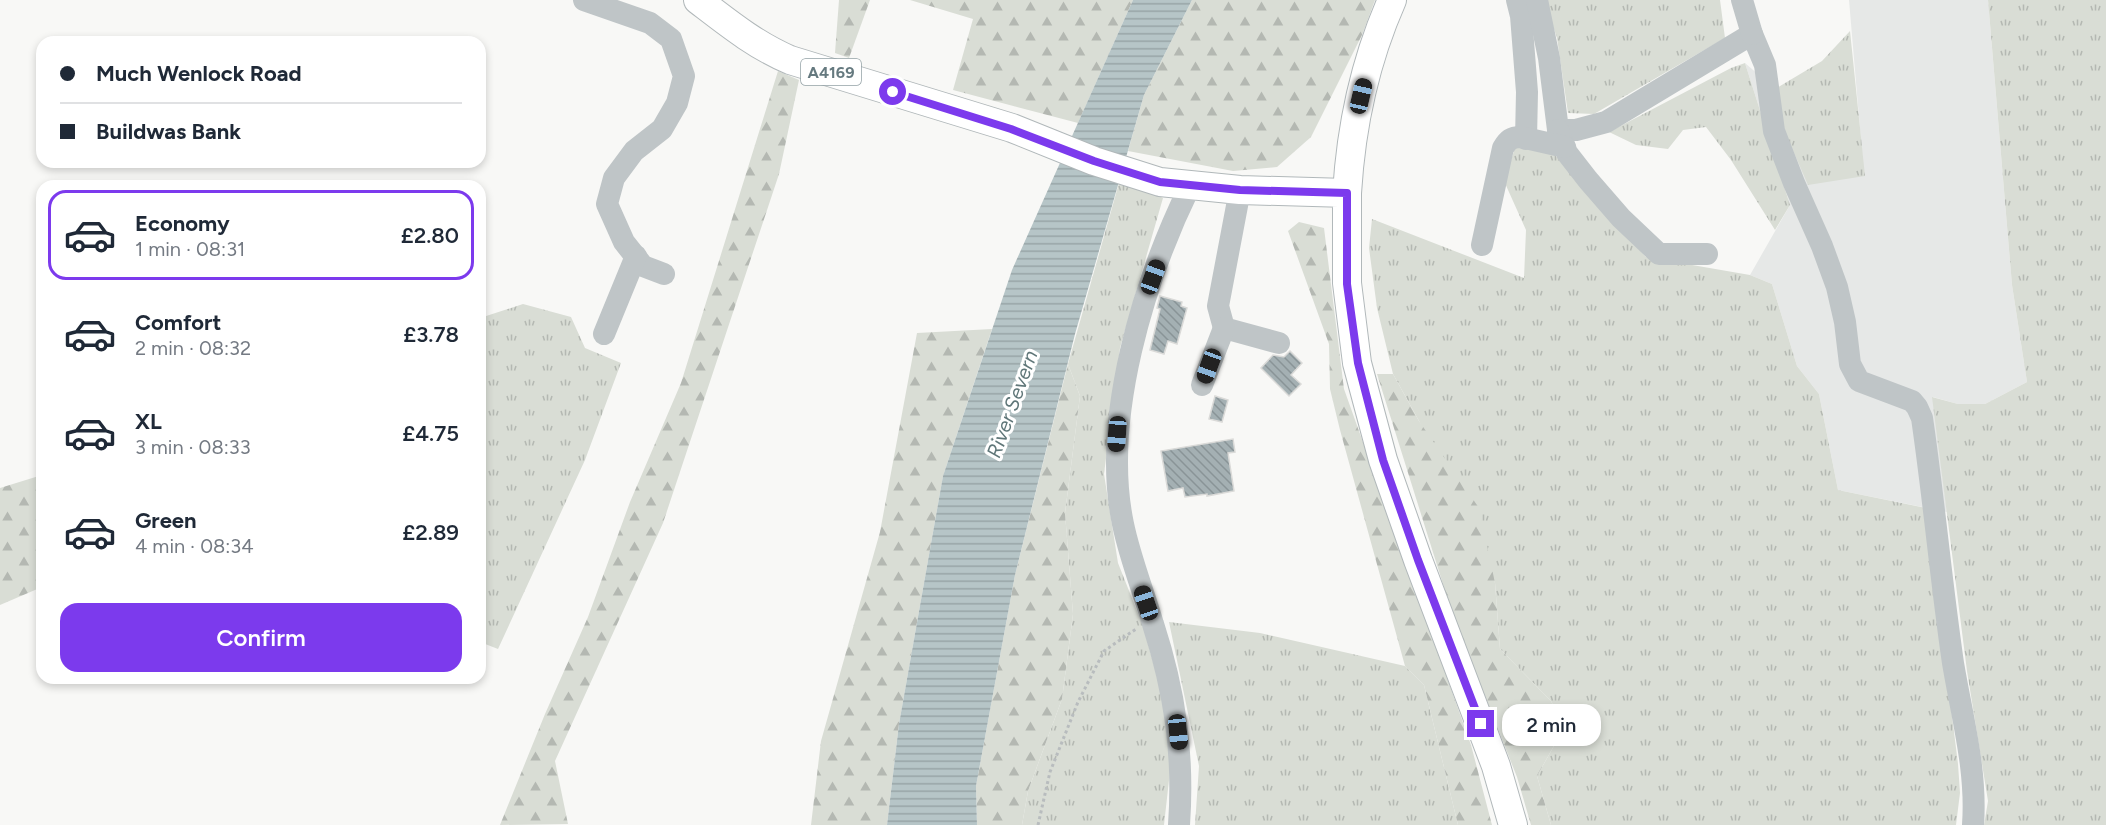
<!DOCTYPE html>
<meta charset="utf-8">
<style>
:root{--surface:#fff;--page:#f6f6f7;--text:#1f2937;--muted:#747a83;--line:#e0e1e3;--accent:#7c3aed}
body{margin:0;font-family:Figtree,sans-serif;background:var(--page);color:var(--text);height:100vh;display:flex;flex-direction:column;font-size:22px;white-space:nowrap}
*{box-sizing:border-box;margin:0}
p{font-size:20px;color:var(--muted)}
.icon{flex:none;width:33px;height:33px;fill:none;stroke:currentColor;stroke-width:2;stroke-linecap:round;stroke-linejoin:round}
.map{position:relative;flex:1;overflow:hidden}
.drawer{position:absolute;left:36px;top:180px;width:450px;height:504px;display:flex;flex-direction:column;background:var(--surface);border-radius:18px;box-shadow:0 3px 9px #0003}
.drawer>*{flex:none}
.guide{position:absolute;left:36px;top:36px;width:450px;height:132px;border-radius:18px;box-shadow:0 3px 9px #0003;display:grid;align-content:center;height:132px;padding:0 24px;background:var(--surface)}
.end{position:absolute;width:27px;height:27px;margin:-14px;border:8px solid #7c3aed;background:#fff;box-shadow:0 0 0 3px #fff}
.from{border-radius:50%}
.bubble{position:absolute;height:42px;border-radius:18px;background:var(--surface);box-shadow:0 3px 9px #0003;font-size:20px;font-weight:600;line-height:42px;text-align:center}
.car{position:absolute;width:18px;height:36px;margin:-18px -9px;border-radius:8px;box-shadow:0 0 4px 2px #0007;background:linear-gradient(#222 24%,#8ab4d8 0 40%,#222 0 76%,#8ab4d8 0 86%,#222 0)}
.guide b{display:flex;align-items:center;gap:21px;height:57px;font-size:22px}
.guide b+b{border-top:2px solid var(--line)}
.guide i{width:15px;height:15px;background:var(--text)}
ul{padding:10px 0 0;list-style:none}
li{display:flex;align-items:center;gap:18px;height:90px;margin:0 12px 9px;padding:0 12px;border:3px solid transparent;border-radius:18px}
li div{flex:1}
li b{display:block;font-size:22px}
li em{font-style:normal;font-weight:600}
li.selected{border-color:var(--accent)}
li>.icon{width:54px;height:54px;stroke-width:1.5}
.cta{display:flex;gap:12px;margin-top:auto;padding:12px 24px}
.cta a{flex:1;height:69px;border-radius:18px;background:var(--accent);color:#fff;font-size:24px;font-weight:600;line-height:69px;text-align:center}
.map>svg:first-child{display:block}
.built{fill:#e6e8e7}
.grass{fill:url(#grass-tufts)}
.forest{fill:url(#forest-firs)}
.water{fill:url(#water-rules)}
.building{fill:url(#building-back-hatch);stroke:#dadad8;stroke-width:1.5}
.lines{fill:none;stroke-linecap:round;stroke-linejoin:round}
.major-casing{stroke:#b1b8ba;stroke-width:30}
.path{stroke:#b8bcbe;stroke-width:3;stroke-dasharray:3 3;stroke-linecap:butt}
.minor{stroke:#bfc5c7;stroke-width:22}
.major{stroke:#fff;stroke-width:28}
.route{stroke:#7c3aed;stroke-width:8}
.labels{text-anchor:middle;stroke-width:6;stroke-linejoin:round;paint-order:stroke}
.shield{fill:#fff;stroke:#93a1a5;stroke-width:1.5}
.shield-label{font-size:16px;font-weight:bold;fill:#65797f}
.water-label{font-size:20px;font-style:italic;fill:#607779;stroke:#fff}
</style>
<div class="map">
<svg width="2106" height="825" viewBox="0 0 2106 825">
<defs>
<pattern id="grass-tufts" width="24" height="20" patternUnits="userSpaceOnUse" patternTransform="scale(1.5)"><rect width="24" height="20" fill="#d9ddd5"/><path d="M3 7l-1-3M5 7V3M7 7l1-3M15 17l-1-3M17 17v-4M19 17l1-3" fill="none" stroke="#b4b8b2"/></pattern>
<pattern id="forest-firs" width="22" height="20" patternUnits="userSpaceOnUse" patternTransform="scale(1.5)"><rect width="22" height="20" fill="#d9ddd5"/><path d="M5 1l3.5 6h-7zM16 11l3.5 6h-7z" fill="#b4b8b2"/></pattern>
<pattern id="water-rules" width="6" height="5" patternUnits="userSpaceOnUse" patternTransform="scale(1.5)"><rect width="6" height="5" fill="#b6c5c7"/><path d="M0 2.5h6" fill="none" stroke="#98a5a7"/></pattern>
<pattern id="building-back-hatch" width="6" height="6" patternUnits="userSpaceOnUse" patternTransform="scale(1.5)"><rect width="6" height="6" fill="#a4b0b3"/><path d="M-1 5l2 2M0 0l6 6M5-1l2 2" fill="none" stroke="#899497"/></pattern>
</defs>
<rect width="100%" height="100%" fill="#f8f8f6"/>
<polygon class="built" points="1849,0 1988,0 2012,285 2027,382 1985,404 1958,404 1933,397 1947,512 1838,490 1819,394 1797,366 1772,284 1750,275 1790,205 1745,63 1775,89 1864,176"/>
<g class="grass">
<polygon points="1544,0 1720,0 1725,38 1594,114 1568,113 1557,38"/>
<polygon points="1988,0 2106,0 2106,825 1984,825 1988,801 1967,671 1932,397 1958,404 1985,404 2027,382 2012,285"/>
<polygon points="1850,31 1865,176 1808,185 1785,132 1775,89 1822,61"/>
<polygon points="1745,63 1790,205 1775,230 1731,160 1706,127 1683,130 1668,149 1636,145 1609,132 1731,68"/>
<polygon points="1516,145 1554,154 1646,257 1750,275 1772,284 1797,366 1819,394 1838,490 1926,508 1958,764 1960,793 1956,825 1551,825 1537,776 1564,728 1551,701 1500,649 1495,583 1419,421 1393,374 1377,308 1369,248 1372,219 1524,278 1526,230 1504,181"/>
<polygon points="1119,183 1134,185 1163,198 1120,348 1104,474 1118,563 1143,626 1162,694 1171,762 1164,825 1022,825 1028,791 1062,699 1073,614 1065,513 1080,396 1068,364"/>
<polygon points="523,304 571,317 585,348 621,363 585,460 498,649 480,642 480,318"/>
<polygon points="1169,622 1260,633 1405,666 1424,685 1458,825 1195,825 1199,766"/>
</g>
<g class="forest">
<polygon points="839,0 870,0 849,58 835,53"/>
<polygon points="910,0 1133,0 1078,123 953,90 973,19"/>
<polygon points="1192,0 1375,0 1362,35 1311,137 1277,167 1233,171 1128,151 1144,95"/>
<polygon points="778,71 799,80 779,174 663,523 555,761 568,824 500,825 545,714 588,617 630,502 681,383"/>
<polygon points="1299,222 1324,228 1344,389 1471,745 1492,825 1458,825 1424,685 1405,666 1340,430 1330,389 1329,344 1288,231"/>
<polygon points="992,329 943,476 899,724 887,825 811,825 821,741 880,532 917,333"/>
<polygon points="1068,364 1080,396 1065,513 1073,614 1062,699 1028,791 1022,825 977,825 976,786 1015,575"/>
<polygon points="1377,374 1393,374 1419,421 1479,508 1495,583 1500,649 1551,701 1564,728 1537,776 1551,825 1531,825 1517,777 1453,616"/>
<polygon points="42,475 42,587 0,605 0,488"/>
</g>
<polygon class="water" points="1133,0 1192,0 1144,95 1075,334 1015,575 976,786 977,825 887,825 899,724 943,476 1012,270"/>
<g class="building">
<polygon points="1160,296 1182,302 1181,306 1187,308 1177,344 1168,341 1164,354 1150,350 1160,309 1157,308"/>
<polygon points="1290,351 1302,363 1291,375 1301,384 1289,396 1261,368 1273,355 1284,357"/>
<polygon points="1215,396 1228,400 1222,422 1209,419"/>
<polygon points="1233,439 1235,452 1228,453 1234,491 1207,496 1207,494 1185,497 1183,488 1168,491 1161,451"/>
</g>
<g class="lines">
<defs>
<g id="major">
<path d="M698 0C728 23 755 45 790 60L1012 128 1094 161 1160 182 1240 190 1347 193V283L1357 363 1383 460 1418 560 1496 766 1513 825"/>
<path d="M1347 193C1351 127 1365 61 1392 0"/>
</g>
</defs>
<use href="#major" class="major-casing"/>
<polyline class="path" points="1038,825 1050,772 1078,702 1104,651 1136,629"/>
<g class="minor">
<polyline points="584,0 650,23 671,39 684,76 677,103 662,129 634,151 614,178 607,204 624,242 643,266 664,274"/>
<polyline points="1517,0 1521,16 1527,92 1526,139"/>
<path d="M1537 0 1549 58 1558 130H1576L1606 122 1752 34 1765 65 1774 131 1794 183 1822 246 1837 287 1845 322 1850 364 1859 381 1912 401 1917 407 1922 418C1934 500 1941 581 1953 663 1962 717 1977 770 1973 825"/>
<polyline points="1742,0 1752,34"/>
<polyline points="1558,130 1567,153 1588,180 1621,218 1659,254 1707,254"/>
<polyline points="1240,190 1218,306 1224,328 1279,343"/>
<path d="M1482 245 1503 148C1508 140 1511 137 1521 137L1565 147"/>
<polyline points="604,334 636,256"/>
<polyline points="1202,385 1224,328"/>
<path d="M1179 825C1184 754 1175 692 1153 624 1143 590 1130 558 1123 524 1101 419 1144 280 1190 186"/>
</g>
<use href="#major" class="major"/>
</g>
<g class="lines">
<polyline class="route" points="893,92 1011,129 1094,161 1160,182 1240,190 1347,193 1347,284 1358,363 1383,460 1418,560 1481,724"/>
</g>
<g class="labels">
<rect class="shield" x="801" y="59" width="60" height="26" rx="4.5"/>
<g class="shield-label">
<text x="831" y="78">A4169</text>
</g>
<g class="water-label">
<text transform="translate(1012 404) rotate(-70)" y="7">River Severn</text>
</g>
</g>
</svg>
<i class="end from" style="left:893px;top:92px"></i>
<i class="end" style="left:1481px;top:724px"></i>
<div class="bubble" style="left:1502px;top:704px;width:99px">2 min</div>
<i class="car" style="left:1361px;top:96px;rotate:13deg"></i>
<i class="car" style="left:1153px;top:277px;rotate:20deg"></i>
<i class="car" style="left:1209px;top:366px;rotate:200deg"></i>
<i class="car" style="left:1117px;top:434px;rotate:184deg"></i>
<i class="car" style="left:1146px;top:603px;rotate:341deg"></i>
<i class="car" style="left:1178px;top:732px;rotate:174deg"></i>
<div class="guide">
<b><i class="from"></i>Much Wenlock Road</b>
<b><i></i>Buildwas Bank</b>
</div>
<section class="drawer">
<ul>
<li class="selected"><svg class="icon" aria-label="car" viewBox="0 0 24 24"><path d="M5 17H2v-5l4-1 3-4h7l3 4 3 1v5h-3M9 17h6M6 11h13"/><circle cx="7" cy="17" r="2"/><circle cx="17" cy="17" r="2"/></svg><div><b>Economy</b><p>1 min · 08:31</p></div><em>£2.80</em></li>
<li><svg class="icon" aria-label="car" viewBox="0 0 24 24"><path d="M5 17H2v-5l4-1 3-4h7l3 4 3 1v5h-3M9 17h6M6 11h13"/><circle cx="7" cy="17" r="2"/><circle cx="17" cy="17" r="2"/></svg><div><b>Comfort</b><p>2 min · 08:32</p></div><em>£3.78</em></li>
<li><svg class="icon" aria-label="car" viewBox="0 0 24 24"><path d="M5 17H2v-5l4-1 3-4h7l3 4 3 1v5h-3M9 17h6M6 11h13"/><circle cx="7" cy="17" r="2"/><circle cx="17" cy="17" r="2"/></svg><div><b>XL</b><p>3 min · 08:33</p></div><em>£4.75</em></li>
<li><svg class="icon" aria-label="car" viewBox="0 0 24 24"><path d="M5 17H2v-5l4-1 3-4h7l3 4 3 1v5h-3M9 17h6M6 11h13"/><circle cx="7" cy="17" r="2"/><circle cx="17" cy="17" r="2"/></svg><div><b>Green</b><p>4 min · 08:34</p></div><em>£2.89</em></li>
</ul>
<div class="cta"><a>Confirm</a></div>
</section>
</div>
